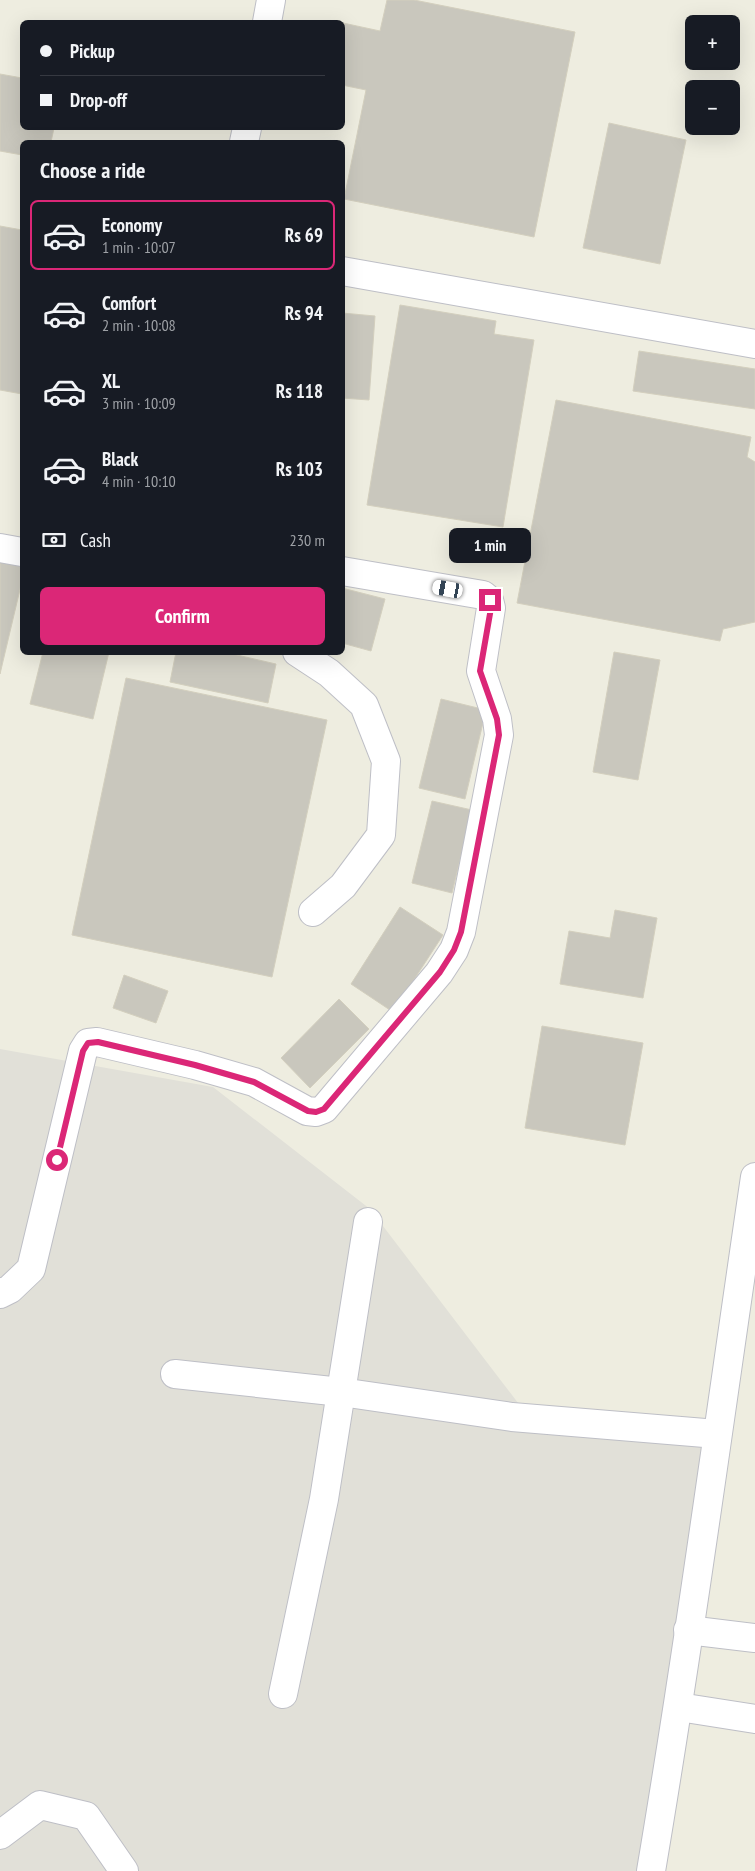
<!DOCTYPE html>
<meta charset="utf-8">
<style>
:root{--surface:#171b24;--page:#242831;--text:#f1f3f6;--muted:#9ea1a6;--line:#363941;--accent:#db2777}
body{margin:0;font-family:"PT Sans Narrow",sans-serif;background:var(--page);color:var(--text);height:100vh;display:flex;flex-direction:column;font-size:19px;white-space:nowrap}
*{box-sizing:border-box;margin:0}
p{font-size:16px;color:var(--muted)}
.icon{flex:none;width:28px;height:28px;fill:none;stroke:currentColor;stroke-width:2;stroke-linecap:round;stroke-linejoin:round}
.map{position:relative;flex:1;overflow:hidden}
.panel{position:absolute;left:20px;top:140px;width:325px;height:515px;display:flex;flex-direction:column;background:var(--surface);border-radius:8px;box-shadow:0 5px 20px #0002}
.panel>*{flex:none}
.banner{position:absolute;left:20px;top:20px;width:325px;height:110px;border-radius:8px;box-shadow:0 5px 20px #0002;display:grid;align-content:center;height:110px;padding:0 20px;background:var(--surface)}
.controls{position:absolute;left:685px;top:15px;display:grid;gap:10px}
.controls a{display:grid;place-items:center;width:55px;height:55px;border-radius:8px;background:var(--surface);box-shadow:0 5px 20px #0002;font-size:25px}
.end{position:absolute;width:22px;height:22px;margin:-11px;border:6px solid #db2777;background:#fff;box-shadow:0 0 0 2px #fff}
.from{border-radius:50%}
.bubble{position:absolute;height:35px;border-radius:8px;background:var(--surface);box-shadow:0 5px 20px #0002;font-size:16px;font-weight:700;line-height:35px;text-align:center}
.car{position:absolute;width:15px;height:30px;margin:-15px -8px;border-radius:6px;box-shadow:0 0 4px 1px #0007;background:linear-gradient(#fff 24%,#345 0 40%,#fff 0 76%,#345 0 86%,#fff 0)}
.banner b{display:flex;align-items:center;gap:18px;height:48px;font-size:19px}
.banner b+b{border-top:1px solid var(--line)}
.banner i{width:12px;height:12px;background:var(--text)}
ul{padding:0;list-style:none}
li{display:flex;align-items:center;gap:15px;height:70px;margin:0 10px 8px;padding:0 10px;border:2px solid transparent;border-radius:8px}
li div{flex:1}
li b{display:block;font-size:19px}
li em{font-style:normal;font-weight:700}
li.on{border-color:var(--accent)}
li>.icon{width:45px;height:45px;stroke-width:1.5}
h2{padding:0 20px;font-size:22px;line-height:60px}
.pay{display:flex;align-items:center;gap:12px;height:55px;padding:0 20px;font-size:19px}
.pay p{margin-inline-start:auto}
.action{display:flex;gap:10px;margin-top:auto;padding:10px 20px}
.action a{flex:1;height:58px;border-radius:8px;background:var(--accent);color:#fff;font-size:20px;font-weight:700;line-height:58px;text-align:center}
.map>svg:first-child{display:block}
.industrial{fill:#e1e0d8}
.building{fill:#c9c7bd;stroke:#d3cfbe}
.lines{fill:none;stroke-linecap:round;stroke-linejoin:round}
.minor-casing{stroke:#bebfc6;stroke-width:30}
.minor{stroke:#fff;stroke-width:28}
.route{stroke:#db2777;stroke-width:6}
</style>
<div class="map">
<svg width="755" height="1871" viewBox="0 0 755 1871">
<rect width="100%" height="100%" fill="#eeede0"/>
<polygon class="industrial" points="0,1049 213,1087 370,1209 531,1420 709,1446 644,1871 0,1871"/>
<g class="building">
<polygon points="387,0 414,0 575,32 534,237 344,199 366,90 342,85 343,23 380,31"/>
<polygon points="0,74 22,78 22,128 54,128 51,142 22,142 22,155 0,151"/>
<polygon points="609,123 686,140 660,264 583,248"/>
<polygon points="0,226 22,230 22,394 0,390"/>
<polygon points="400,305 496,321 494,334 534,340 503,527 367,505"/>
<polygon points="342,313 375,316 369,400 342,398"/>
<polygon points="639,351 755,369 755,409 633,391"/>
<polygon points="556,400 751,437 747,457 755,462 755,622 723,629 720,641 517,603"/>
<polygon points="0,554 22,560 22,581 0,674"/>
<polygon points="342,588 385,599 371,651 342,643"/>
<polygon points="43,652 109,652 93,719 30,704"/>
<polygon points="176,652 224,652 276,664 268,703 170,682"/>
<polygon points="614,652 660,660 638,780 593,772"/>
<polygon points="126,678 327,720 272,977 72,935"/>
<polygon points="441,699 486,710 465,799 419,788"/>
<polygon points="432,801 472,810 452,893 412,883"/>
<polygon points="400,907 443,935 393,1012 351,984"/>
<polygon points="615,910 657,918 643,998 560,984 569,931 610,938"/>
<polygon points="124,975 168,991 156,1023 113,1008"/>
<polygon points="339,999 369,1029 310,1088 281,1058"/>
<polygon points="542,1026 643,1043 625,1145 525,1128"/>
</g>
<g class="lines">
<defs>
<g id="minor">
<polyline points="267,22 271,0"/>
<polyline points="244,142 247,128"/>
<polyline points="342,271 755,344"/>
<polyline points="0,548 22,552"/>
<polyline points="297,652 329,673 364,705 386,761 381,835 343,886 313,912"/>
<polyline points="0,1294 10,1289 31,1269 83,1051 88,1043 97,1042 195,1065 254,1082 307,1111 316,1112 324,1109 439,973 454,950 461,932 499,735 497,719 481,671 491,608 489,600 483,595 342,571"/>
<polyline points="175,1374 341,1392 512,1417 717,1434"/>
<polyline points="688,1630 755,1638"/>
<polyline points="283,1694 324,1499 368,1222"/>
<polyline points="679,1707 755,1719"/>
<polyline points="0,1835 40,1805 86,1816 124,1871"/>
<path d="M651 1871C690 1640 721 1408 755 1177"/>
</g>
</defs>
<use href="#minor" class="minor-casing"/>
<use href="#minor" class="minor"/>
</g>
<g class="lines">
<polyline class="route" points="57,1160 83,1051 88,1043 98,1042 195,1065 254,1082 308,1111 316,1112 324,1109 440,972 454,950 461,932 499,735 497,719 480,671 491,608 490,600"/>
</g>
</svg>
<div class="controls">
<a>+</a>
<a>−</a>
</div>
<i class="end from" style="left:57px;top:1160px"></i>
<i class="end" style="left:490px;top:600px"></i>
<div class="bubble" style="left:449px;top:528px;width:82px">1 min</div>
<i class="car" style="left:448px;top:589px;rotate:280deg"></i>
<div class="banner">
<b><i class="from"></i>Pickup</b>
<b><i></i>Drop-off</b>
</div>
<section class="panel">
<h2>Choose a ride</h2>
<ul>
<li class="on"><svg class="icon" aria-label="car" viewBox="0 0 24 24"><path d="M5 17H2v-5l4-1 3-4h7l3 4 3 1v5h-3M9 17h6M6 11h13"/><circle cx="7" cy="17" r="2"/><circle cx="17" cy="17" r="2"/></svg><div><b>Economy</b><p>1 min · 10:07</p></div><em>Rs 69</em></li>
<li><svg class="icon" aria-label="car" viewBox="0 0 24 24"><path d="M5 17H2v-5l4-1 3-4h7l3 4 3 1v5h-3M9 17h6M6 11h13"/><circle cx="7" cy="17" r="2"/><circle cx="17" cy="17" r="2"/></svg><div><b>Comfort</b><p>2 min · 10:08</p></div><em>Rs 94</em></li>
<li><svg class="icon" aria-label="car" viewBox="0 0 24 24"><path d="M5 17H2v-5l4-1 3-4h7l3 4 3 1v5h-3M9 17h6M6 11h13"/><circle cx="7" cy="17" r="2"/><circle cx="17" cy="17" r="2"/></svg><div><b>XL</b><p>3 min · 10:09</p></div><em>Rs 118</em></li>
<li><svg class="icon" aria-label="car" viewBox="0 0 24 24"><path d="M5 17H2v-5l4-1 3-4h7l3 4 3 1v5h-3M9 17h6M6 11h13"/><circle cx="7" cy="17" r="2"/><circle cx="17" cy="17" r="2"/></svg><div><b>Black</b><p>4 min · 10:10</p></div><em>Rs 103</em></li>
</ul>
<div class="pay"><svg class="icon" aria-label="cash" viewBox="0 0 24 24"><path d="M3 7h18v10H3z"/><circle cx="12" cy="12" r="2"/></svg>Cash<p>230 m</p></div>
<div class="action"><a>Confirm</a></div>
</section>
</div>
